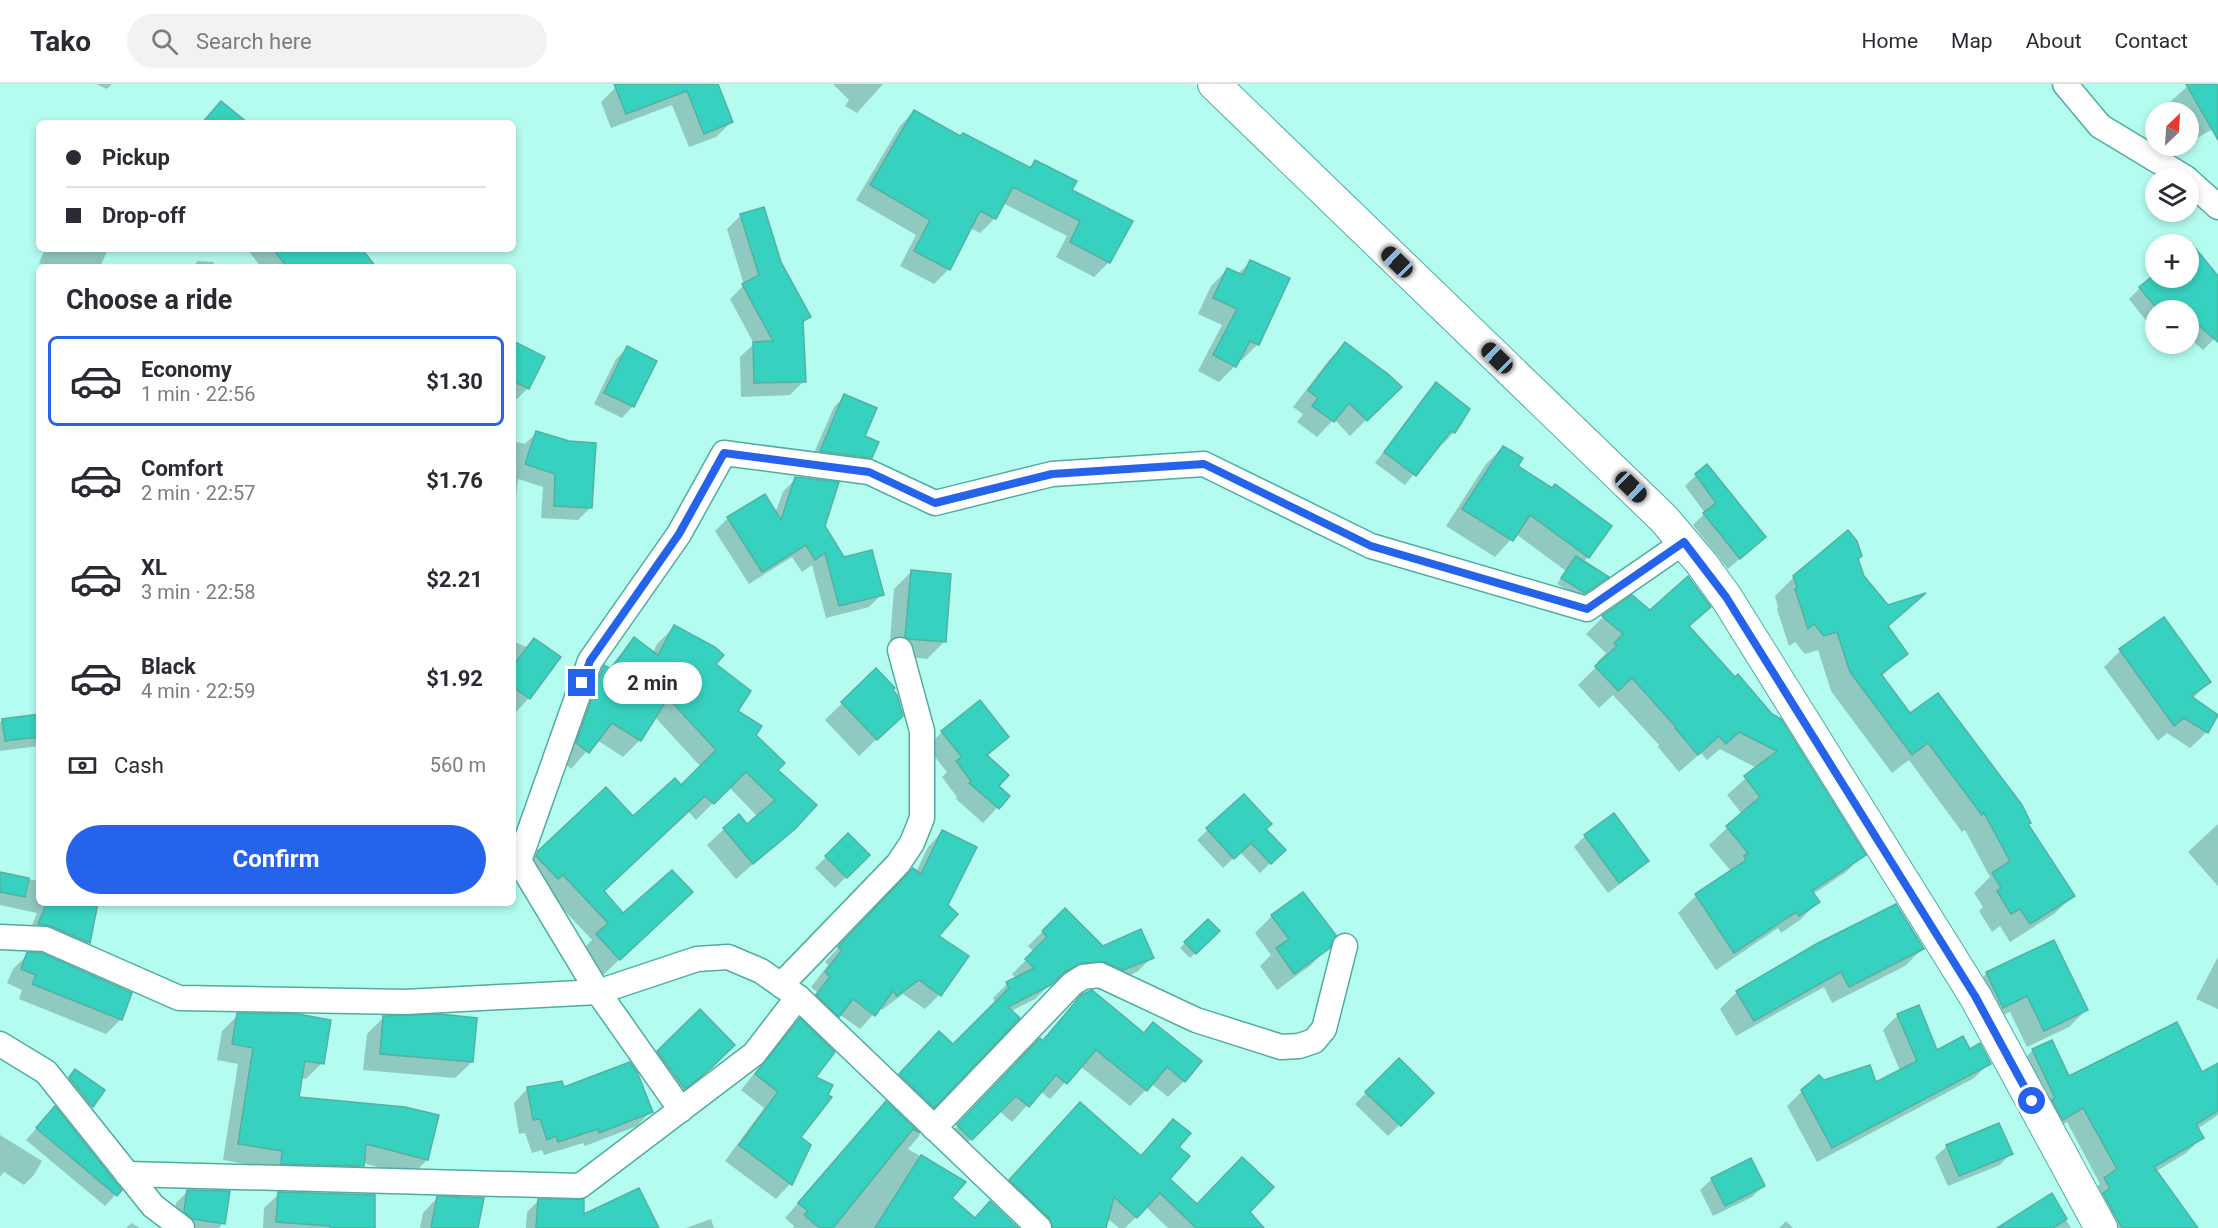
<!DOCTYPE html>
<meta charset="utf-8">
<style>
:root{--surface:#fff;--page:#f2f2f3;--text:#2b2b33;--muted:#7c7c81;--line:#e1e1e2;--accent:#2563eb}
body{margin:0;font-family:Roboto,sans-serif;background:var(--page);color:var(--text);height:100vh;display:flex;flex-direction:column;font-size:22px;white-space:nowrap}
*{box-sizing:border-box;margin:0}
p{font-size:20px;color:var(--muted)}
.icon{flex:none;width:33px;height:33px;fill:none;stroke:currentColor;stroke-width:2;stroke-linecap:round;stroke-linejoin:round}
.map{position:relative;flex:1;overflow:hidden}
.side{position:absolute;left:36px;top:180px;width:480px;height:642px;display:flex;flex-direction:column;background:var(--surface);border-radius:9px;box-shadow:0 3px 9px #0003}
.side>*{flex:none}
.hud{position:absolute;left:36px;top:36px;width:480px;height:132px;border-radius:9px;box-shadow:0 3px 9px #0003;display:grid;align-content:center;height:132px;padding:0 30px;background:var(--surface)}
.needle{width:39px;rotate:25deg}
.tools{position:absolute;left:2145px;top:18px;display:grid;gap:12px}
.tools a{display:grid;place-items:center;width:54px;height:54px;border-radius:50%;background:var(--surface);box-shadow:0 3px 9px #0003;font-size:30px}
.end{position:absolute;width:27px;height:27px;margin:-14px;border:8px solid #2563eb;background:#fff;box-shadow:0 0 0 3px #fff}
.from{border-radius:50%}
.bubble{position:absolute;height:42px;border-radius:21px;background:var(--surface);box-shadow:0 3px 9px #0003;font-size:20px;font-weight:700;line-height:42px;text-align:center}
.car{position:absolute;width:18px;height:36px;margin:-18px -9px;border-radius:8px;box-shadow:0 0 4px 2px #0007;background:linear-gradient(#222 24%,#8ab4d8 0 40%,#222 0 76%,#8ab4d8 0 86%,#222 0)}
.hud b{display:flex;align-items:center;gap:21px;height:57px;font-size:22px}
.hud b+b{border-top:2px solid var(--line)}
.hud i{width:15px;height:15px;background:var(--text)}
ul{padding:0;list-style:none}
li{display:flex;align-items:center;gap:18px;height:90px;margin:0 12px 9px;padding:0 18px;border:3px solid transparent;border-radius:9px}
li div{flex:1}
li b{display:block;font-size:22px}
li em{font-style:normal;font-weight:700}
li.current{border-color:var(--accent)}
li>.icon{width:54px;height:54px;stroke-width:1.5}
h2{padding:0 30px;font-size:27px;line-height:72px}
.pay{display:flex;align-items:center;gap:15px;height:66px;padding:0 30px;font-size:22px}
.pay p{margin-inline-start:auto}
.action{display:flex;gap:12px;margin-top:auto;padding:12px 30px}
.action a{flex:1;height:69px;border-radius:36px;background:var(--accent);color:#fff;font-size:24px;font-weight:700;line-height:69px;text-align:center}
header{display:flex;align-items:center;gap:36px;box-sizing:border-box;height:84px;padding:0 30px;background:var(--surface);border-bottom:2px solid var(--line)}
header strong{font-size:28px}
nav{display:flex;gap:33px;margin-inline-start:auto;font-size:21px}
.search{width:420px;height:54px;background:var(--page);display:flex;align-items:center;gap:15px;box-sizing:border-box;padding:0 21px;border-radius:33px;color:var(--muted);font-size:22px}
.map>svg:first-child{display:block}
.shadow{fill:#0003}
.building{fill:#37d1bf;stroke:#53b1a4;stroke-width:1.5}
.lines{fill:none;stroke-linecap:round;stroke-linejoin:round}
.minor-casing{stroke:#4eada0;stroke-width:27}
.major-casing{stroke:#4eada0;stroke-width:34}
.minor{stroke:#fff;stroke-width:24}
.major{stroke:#fff;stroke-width:32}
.route{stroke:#2563eb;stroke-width:8}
</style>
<header>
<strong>Tako</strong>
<div class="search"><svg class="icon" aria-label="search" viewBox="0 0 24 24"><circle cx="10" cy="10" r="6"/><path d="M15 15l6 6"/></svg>Search here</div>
<nav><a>Home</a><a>Map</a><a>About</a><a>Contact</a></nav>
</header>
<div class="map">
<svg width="2218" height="1144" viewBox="0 0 2218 1144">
<rect width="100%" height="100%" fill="#b3fcef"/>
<g class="shadow">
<polygon points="96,0 112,0 107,5"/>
<polygon points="624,0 716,0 731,38 716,53 689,63 672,21 611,44 601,18 616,3"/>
<polygon points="833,0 883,0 857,29 845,22 849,16"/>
<polygon points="2190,0 2218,0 2218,42 2192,57 2188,50 2188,28 2176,28 2170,18"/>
<polygon points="914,27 959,54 1028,84 1035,78 1070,106 1109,178 1094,193 1056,173 1067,152 1003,119 995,134 980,149 970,144 949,185 934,200 900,182 916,151 856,116 900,42"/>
<polygon points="741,131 780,179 809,233 802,240 804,297 790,311 741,313 740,273 754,260 730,215 744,201 727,145"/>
<polygon points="45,165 108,165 100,183 49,183 39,179"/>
<polygon points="247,165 360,165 374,183 261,183"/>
<polygon points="198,177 214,178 213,183 192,183"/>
<polygon points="1251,177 1258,260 1242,276 1238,275 1235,282 1219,298 1198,287 1222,241 1198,230 1211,202 1227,186 1238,190"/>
<polygon points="2156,194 2218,194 2218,251 2203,266 2188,253 2188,226 2156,226 2156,233 2148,239 2129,215 2140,204"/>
<polygon points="513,259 528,304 517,315 513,314"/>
<polygon points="1345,260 1399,303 1350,352 1334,335 1317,353 1297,338 1303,330 1293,323 1329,276"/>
<polygon points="628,263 633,322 622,334 594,320 616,275"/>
<polygon points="1436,300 1454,348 1444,359 1441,357 1405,401 1375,379 1426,310"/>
<polygon points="845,312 871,373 860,385 810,378 834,323"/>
<polygon points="536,349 591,423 578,436 541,434 543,403 518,395 513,438 513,357 525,360"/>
<polygon points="1503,363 1588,473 1583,478 1602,498 1579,513 1557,500 1566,487 1516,450 1495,473 1446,442 1486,380"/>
<polygon points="1696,391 1764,453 1728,485 1693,441 1705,429 1685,402"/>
<polygon points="796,394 844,475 882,510 869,523 826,534 812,481 802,488 792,473 749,500 715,447 728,434 775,429 783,408"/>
<polygon points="1856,475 1862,493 1888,523 1920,512 1887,543 1906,569 1881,593 1909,632 2027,741 2073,812 2054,830 2010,858 2000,842 1992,848 1979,827 1983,823 1974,809 1990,793 1965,746 1962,748 1909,676 1892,689 1831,607 1818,566 1805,570 1795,558 1789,562 1777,525 1778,523 1775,512 1794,493"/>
<polygon points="911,488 944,558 927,575 889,570 894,505"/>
<polygon points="1709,523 1688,543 1864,770 1846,788 1812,811 1818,818 1800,836 1781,849 1778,844 1716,886 1678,829 1696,812 1731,787 1709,761 1742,730 1727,711 1757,684 1720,665 1707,676 1701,669 1679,688 1658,663 1659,661 1613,611 1599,624 1578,601 1599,580 1597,578 1606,569 1586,550 1603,533"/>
<polygon points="2164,535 2209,598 2192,615 2217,632 2207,648 2190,664 2167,649 2158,657 2104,583 2120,567"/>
<polygon points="674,543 714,580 736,627 754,651 776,686 793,745 736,795 707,761 724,745 747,742 758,733 729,703 696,736 688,727 602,808 622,831 674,824 603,891 580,868 592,856 545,806 522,785 539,768 633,735 681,703 701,683 655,633 640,656 623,673 597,656 571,685 560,676 588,600 605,583 608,585 634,555 653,569 657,560"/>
<polygon points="534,556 559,574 529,614 516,628 513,626 513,557 526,563"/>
<polygon points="876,586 884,648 859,672 825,636"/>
<polygon points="39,631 39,662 0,667 0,638 2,636"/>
<polygon points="942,648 1007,653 986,672 997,702 1008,712 983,739 956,715 957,713 942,693 947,688 927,663"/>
<polygon points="1244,712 1264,745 1284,766 1260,789 1240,768 1223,784 1197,756"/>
<polygon points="2218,740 2218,802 2188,768"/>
<polygon points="942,748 947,821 937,852 939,911 925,925 903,910 882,926 880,923 860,945 839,930 824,946 803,926 817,908 811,903 828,881 825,878 898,800 916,788 928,763"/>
<polygon points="848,751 868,771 835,804 815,784"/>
<polygon points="1585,752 1647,777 1636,788 1608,809 1574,763"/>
<polygon points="0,790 39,797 39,819 97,819 89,858 78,870 28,851 37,829 0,821"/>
<polygon points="1065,826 1103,863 1152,873 1137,888 1108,900 1065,893 1048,902 1035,915 1011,927 933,1022 919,1037 886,1005 924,964 953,963 996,920 993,914 1007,900 1017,895 1012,890 1034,868 1028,862"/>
<polygon points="1272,832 1328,863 1311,881 1277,906 1260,882 1271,871 1255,849"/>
<polygon points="1208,837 1218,847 1190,874 1180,864"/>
<polygon points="1922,865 1905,882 1832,919 1824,903 1736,952 1720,925 1737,908"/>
<polygon points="28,870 121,935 106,950 19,915 22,906 7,899 13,885"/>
<polygon points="2218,873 2218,925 2196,915"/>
<polygon points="1987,889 2086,926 2069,943 2027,963 2010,928 1986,939 1970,906"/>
<polygon points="1072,922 1143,950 1153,940 1184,997 1168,1013 1152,1000 1130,1022 1080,982 1050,1015 1040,1007 1012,1038 999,1027 955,1071 942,1058 1024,972 1041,957"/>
<polygon points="700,927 733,961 692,1002 667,1020 641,985"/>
<polygon points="238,931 322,979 306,995 301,994 298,1014 427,1076 411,1092 363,1079 346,1097 223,1076 238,980 217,976 222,947"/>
<polygon points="1898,931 1937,968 1969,967 1989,979 1974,994 1817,1078 1787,1022 1802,1007 1824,998 1875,1000 1900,987 1883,946"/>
<polygon points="384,933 472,978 455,994 363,986 367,950"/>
<polygon points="800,936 813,994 799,1054 809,1062 790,1100 776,1115 725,1077 764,1024 741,1006 785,951"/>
<polygon points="2033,966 2069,994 2201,990 2218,980 2218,1031 2197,1045 2202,1054 2186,1069 2155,1088 2196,1144 2097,1144 2089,1111 2100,1100 2067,1038 2047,1051 2017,982"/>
<polygon points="1399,976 1432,1009 1388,1052 1355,1020"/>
<polygon points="75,987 103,1007 81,1033 64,998"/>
<polygon points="528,1004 563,1005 651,1027 637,1042 585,1062 583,1059 544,1071 542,1066 532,1069 525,1049 519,1050 514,1019"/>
<polygon points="886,1019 920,1051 908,1065 964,1098 950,1115 974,1136 1016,1144 793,1144 794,1142 785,1134"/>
<polygon points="55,1024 120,1106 105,1122 26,1056"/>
<polygon points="1066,1034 1140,1073 1173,1037 1177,1063 1168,1095 1196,1122 1248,1128 1262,1144 1168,1144 1146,1123 1125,1144 1119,1144 1107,1134 1104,1144 1072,1144 1080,1110 1050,1144 997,1111"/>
<polygon points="0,1051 42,1077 34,1091 24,1101 4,1088 0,1093"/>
<polygon points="1947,1062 2011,1069 2000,1081 1948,1102 1935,1073"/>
<polygon points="1750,1076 1763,1102 1752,1113 1713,1132 1700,1106 1712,1095"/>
<polygon points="188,1107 223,1139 219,1144 179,1144 173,1139 176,1119"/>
<polygon points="279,1110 374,1144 377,1144 263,1144 264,1124"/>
<polygon points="2051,1112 2071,1144 2000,1144"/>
<polygon points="437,1114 477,1144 479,1144 420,1144 423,1129"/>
<polygon points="538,1117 582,1133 657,1144 526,1144 527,1128"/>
<polygon points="711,1135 714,1144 686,1144"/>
<polygon points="1786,1137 1793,1144 1779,1144"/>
<polygon points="131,1139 140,1144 126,1144"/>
</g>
<g class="building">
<polygon points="614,0 718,0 733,38 704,50 687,7 626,30"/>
<polygon points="2186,0 2218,0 2218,56"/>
<polygon points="221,17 248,39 202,39"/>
<polygon points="914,26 960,52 963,49 1031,84 1035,76 1077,97 1072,106 1133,137 1110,179 1070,158 1080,137 1013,103 996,135 980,127 950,186 914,167 930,136 870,101"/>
<polygon points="764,123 781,178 811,233 803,237 806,298 754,299 753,258 773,257 742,200 759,191 740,130"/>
<polygon points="2192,160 2218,192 2218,258 2188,232 2188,226 2182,226 2173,218 2163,226 2158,226 2139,203 2156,189 2156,194 2188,194 2188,163"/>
<polygon points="273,165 362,165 376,183 287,183"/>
<polygon points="1250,176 1290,194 1259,261 1250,257 1236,283 1213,271 1237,225 1213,214 1227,184 1243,191"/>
<polygon points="513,257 545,273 529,305 513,297"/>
<polygon points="1345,258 1388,290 1402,303 1367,337 1349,319 1334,338 1312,322 1318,314 1308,306"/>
<polygon points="627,262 657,277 634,323 604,309"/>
<polygon points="1436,298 1470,325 1455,349 1451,347 1416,392 1384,368"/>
<polygon points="844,310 877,324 865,352 879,358 872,374 820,367"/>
<polygon points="536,347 569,357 596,359 592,424 554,422 555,390 525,380"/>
<polygon points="1503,362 1523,374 1518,382 1552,404 1555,400 1612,442 1589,474 1530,431 1513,457 1462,425"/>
<polygon points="1707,380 1766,453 1740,475 1703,429 1716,419 1695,390"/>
<polygon points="795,393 839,398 825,442 844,473 872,466 884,511 839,522 825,469 815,476 806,461 762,488 727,433 765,410 781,436"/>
<polygon points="1848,446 1857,457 1862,472 1858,475 1864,492 1888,521 1926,509 1888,542 1908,570 1881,590 1910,629 1938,609 2022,721 2031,739 2028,740 2075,812 2030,840 2020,825 2011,830 1997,807 2001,804 1992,789 2010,777 1984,729 1982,731 1928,659 1912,671 1850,588 1837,548 1824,552 1814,540 1808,545 1795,505 1797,503 1793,492"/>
<polygon points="1576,472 1609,493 1585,509 1561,494"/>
<polygon points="911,486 951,490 946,558 909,555 905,553"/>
<polygon points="1688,492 1711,523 1689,542 1735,593 1738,590 1772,630 1781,635 1866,771 1812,807 1820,818 1799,832 1796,828 1734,869 1695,810 1746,776 1744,772 1748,769 1726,742 1760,713 1744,692 1777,667 1739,648 1726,660 1719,652 1698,671 1675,644 1676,643 1632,594 1618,607 1595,582 1617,562 1614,559 1623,550 1602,532 1632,511 1650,526"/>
<polygon points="2164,533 2211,598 2191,612 2218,631 2208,649 2184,634 2174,642 2119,565"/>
<polygon points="674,541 715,563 724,571 716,580 751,607 738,627 762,642 756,651 785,679 778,686 817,721 795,745 753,780 723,744 739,730 747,740 775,716 746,688 714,720 705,712 604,807 623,829 672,786 693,808 620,876 596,850 608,839 563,791 558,795 536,772 538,767 606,703 633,732 675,694 681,701 716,666 668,614 641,657 612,639 589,669 576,659 604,581 611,585 634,553 658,571"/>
<polygon points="534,554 561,573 530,615 513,603 513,582"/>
<polygon points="876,584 895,604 893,606 897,611 903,632 877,656 841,618"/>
<polygon points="980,616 1009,653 987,671 1009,691 999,702 1010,712 999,725 969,699 971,697 956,677 962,673 941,647"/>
<polygon points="39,630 39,653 5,657 2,635"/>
<polygon points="1244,710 1272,740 1266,745 1286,766 1271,780 1251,759 1234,775 1206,744"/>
<polygon points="1614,729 1649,777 1619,799 1584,751"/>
<polygon points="942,746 977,763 948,821 958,830 939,852 969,872 941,912 919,896 897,912 893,907 875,932 853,915 839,933 816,911 830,893 825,888 842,866 838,863 913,784 921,790"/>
<polygon points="848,749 870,771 847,794 825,772"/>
<polygon points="0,788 29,794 25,813 0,808"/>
<polygon points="1303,808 1336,851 1330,864 1294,890 1276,864 1289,855 1271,831"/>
<polygon points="47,819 98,819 90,859 51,842 38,840"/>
<polygon points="1896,820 1924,865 1849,903 1841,888 1754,937 1736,907 1818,859"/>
<polygon points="1065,824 1103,862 1141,845 1154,874 1123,886 1105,878 1081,879 1064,888 1051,901 1008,923 1020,934 934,1024 899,990 939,947 953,960 1009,904 1006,898 1034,884 1025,875 1047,853 1042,847"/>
<polygon points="1208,835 1220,847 1196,870 1184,858"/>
<polygon points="2054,856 2088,926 2044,947 2027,912 2003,924 1986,888"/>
<polygon points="27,868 42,869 132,909 122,936 32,900 36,891 21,885"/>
<polygon points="1092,906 1144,949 1153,938 1202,977 1185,998 1167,983 1147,1007 1096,966 1067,1000 1056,991 1029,1023 1016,1012 972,1056 957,1041 1040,954 1043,957 1081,911"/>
<polygon points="1919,921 1937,966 1963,952 1970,965 1980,959 1991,980 1832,1064 1801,1006 1819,991 1824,996 1870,981 1876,998 1917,977 1897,930"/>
<polygon points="700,925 735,961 710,985 685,1005 657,967"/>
<polygon points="237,929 298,930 331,936 324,980 305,977 299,1013 405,1023 439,1031 428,1076 366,1060 364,1082 281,1080 282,1067 238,1060 253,964 232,960"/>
<polygon points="440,930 477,934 473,978 380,970 383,932"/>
<polygon points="800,934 835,968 816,993 833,1001 828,1011 832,1013 801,1053 811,1061 792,1101 739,1061 778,1008 755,990"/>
<polygon points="2177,938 2202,988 2218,979 2218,1027 2196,1040 2204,1054 2154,1083 2198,1144 2122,1144 2103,1109 2110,1104 2104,1094 2117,1085 2083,1024 2063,1036 2052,1016 2055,1014 2032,965 2052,956 2069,992"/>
<polygon points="1399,974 1434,1009 1401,1042 1365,1008"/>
<polygon points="630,978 638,990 653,1028 599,1049 598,1045 558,1058 556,1052 547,1056 540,1035 533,1036 527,1003 562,997 564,1003"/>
<polygon points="75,985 105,1006 93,1023 69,993"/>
<polygon points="886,1017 920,1049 913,1045 833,1144 820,1144 804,1131 808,1127 798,1119"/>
<polygon points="1080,1018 1141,1072 1173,1035 1191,1049 1179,1063 1190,1072 1170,1095 1197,1120 1242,1073 1274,1103 1250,1128 1264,1144 1196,1144 1160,1109 1137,1134 1114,1113 1106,1144 1053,1144 1049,1134 1009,1096"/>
<polygon points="55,1022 122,1106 117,1112 36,1044"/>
<polygon points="1999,1039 2013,1070 1959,1092 1946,1061"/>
<polygon points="921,1071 966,1098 952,1114 975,1134 990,1117 1018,1144 875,1144"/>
<polygon points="1751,1074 1765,1102 1725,1122 1711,1094"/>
<polygon points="639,1104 659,1144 536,1144 538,1115 584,1115 584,1130"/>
<polygon points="187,1106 230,1107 225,1140 192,1135 184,1127"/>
<polygon points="278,1108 375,1111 375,1144 330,1144 330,1142 276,1138"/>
<polygon points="2052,1109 2067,1135 2053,1144 1997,1144"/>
<polygon points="437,1112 484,1114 478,1144 431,1144"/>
</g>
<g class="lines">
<defs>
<g id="minor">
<polyline points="2065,0 2100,42 2186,94"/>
<polyline points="2188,96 2218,123"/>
<polyline points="0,853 45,855 179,914 405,918 598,908 697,875 728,873 761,887 798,913"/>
<polyline points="781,901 898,780 912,759 922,734 922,647 900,566"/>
<polyline points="0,960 46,988 153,1122 182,1144"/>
<polyline points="681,1026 598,908 519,777 590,577 679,450 724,369 869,388 935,419 1052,390 1204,380 1371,462 1587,525 1684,458"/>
<polyline points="934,1044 1072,900 1083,893 1100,891 1196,936 1281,963 1299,962 1314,957 1324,945 1345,862"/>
<polyline points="127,1090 580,1102 754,970 798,913 1039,1144"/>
</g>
<polyline id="major" points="1214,0 1664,435 1702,480 1726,513 1975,912 2101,1144"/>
</defs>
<use href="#minor" class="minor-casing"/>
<use href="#major" class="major-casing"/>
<use href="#minor" class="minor"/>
<use href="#major" class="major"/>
</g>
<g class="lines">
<polyline class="route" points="582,599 590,577 679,450 724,369 869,388 935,419 1052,390 1204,380 1371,462 1587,525 1684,458 1726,513 1975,912 2032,1017"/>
</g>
</svg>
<div class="tools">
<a><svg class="needle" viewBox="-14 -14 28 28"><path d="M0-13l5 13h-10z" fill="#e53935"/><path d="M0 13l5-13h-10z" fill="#7c7c81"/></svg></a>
<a><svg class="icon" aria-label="layers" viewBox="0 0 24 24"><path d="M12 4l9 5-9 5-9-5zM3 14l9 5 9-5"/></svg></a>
<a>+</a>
<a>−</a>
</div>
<i class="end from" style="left:2032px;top:1017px"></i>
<i class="end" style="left:582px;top:599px"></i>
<div class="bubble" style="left:603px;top:578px;width:99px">2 min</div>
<i class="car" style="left:1397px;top:178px;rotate:314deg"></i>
<i class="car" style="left:1497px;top:274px;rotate:314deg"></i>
<i class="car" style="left:1631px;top:403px;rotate:134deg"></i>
<div class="hud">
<b><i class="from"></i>Pickup</b>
<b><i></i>Drop-off</b>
</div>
<section class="side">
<h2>Choose a ride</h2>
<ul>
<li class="current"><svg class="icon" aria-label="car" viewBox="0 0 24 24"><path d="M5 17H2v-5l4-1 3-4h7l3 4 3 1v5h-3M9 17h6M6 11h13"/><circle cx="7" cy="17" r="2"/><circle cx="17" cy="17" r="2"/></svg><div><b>Economy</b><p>1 min · 22:56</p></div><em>$1.30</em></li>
<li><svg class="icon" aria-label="car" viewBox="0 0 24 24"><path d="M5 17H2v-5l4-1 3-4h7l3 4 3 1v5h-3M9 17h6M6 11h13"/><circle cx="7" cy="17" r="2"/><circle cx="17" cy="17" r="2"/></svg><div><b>Comfort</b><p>2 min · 22:57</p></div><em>$1.76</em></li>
<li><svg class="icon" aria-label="car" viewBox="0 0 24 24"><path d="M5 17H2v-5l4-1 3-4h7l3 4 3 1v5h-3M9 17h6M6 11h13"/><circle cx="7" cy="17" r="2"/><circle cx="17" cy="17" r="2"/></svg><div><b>XL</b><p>3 min · 22:58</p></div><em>$2.21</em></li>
<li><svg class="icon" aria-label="car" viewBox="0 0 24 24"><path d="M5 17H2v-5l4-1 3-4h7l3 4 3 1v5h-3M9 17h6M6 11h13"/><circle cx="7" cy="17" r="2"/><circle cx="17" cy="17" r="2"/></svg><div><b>Black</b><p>4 min · 22:59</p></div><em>$1.92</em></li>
</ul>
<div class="pay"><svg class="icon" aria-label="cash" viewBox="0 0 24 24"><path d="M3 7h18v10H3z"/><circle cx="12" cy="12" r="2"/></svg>Cash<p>560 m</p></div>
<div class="action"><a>Confirm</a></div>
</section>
</div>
